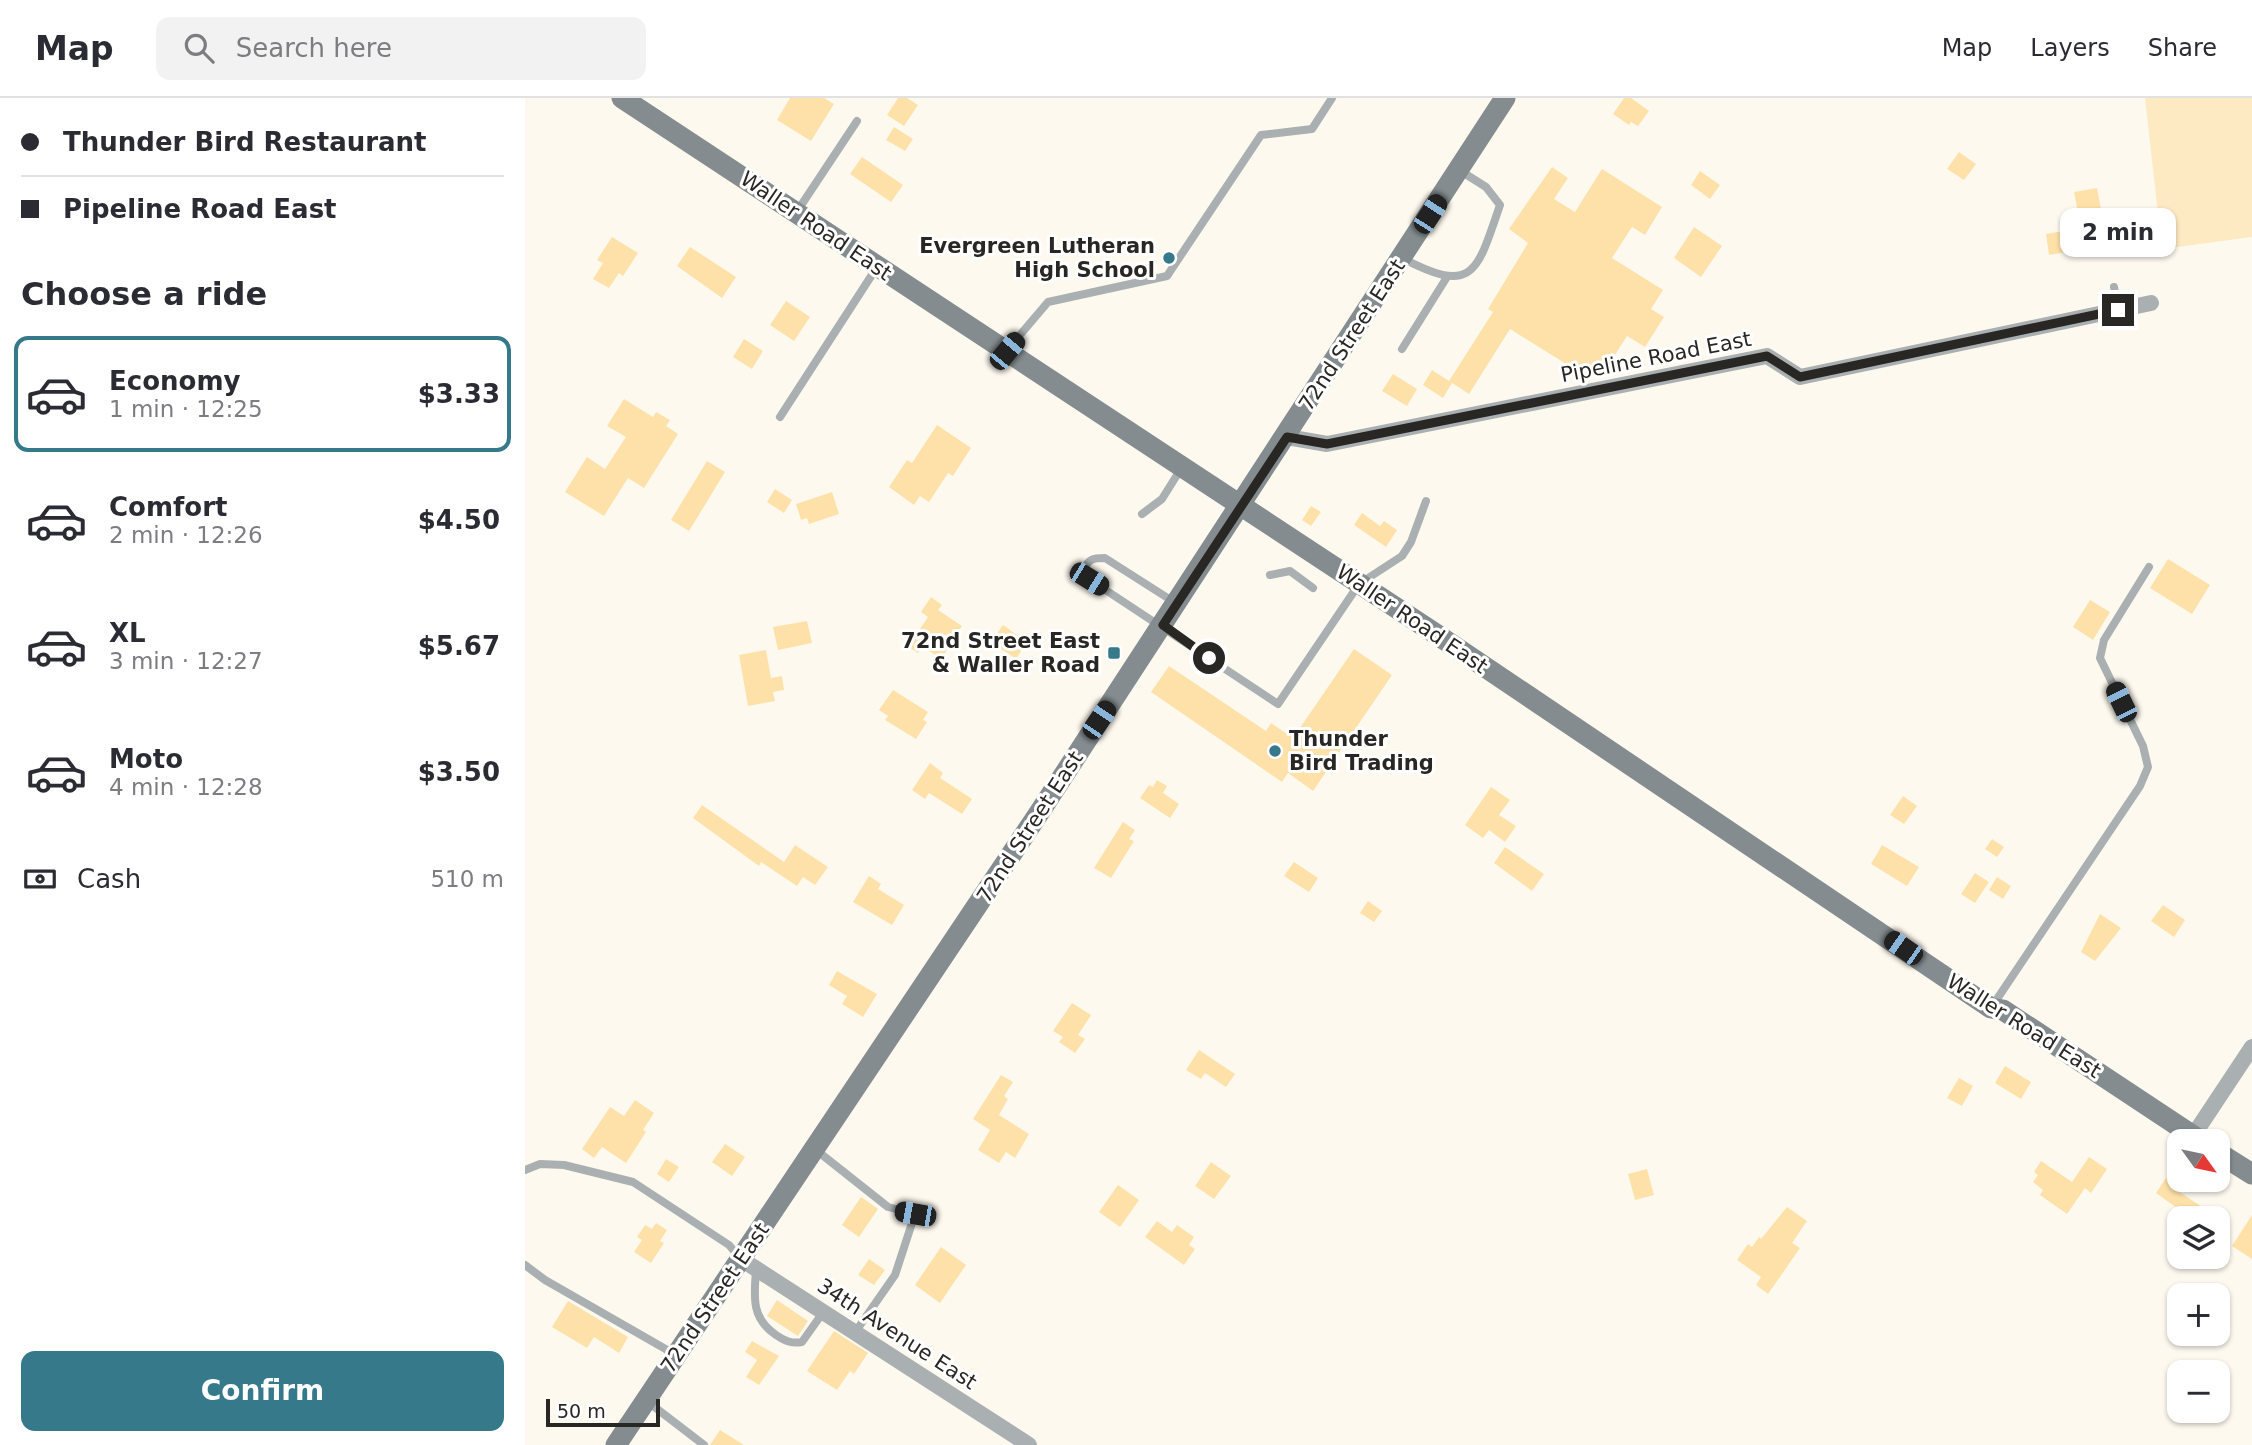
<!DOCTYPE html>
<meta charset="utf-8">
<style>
:root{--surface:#fff;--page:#f2f2f3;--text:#2b2b33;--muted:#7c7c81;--line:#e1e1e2;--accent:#36798a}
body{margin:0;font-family:"DejaVu Sans",sans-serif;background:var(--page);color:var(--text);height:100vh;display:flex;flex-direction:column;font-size:26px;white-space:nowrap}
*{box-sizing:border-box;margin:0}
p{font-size:23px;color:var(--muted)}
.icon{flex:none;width:38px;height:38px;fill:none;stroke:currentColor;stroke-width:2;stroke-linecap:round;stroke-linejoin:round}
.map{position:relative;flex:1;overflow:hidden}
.drawer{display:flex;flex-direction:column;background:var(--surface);width:525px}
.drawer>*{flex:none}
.banner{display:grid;align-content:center;height:154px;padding:0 21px;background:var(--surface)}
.needle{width:46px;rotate:123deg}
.tools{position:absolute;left:1642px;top:1031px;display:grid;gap:14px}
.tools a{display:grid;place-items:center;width:63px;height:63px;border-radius:14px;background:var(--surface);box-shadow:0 2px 5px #0004;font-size:35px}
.scale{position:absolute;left:21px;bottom:18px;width:114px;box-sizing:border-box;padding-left:7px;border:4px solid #292723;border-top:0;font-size:19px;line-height:24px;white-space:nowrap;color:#292723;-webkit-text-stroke:5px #fff;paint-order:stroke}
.end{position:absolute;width:32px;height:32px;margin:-16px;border:9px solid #292723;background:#fff;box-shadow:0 0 0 4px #fff}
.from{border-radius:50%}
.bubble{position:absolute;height:49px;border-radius:14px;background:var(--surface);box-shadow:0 2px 5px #0004;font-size:23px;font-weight:800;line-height:49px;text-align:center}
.car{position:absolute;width:21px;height:42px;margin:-21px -10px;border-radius:9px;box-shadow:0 0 5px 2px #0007;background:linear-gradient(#222 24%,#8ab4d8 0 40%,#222 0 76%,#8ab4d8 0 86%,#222 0)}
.banner b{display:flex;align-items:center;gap:24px;height:66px;font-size:26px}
.banner b+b{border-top:2px solid var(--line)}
.banner i{width:18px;height:18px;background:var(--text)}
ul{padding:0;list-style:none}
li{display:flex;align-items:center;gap:21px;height:116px;margin:0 14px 10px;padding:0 7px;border:4px solid transparent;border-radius:14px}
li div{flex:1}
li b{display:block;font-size:26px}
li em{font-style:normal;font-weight:800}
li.active{border-color:var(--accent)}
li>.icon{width:63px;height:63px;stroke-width:1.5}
h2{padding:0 21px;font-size:32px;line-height:84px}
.pay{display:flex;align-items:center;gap:18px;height:77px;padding:0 21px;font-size:26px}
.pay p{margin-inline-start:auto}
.cta{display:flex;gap:14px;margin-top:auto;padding:14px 21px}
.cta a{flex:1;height:80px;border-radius:14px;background:var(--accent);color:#fff;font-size:28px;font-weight:800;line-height:80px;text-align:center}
header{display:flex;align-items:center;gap:42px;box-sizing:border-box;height:98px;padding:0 35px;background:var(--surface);border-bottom:2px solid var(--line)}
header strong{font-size:33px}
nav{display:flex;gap:38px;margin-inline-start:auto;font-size:24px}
.search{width:490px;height:63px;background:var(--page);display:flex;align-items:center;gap:18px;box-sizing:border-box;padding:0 24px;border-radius:14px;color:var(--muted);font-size:26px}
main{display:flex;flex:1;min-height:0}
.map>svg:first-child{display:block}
.green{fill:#fde9c2}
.building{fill:#fee1a8}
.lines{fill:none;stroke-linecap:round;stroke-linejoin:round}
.lane{stroke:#aab0b1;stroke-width:8}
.street{stroke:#aab0b1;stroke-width:16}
.secondary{stroke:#848c8f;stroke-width:21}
.route{stroke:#292723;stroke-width:9}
.poi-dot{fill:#36798a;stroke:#fff;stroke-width:2.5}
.labels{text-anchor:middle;stroke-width:6;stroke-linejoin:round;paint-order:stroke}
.street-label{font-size:21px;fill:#292723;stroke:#fff}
.poi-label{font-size:21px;font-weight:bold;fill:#292723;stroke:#fff;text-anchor:end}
</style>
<header>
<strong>Map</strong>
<div class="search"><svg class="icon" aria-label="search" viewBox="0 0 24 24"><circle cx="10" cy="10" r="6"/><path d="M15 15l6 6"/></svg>Search here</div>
<nav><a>Map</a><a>Layers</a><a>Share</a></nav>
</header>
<main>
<section class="drawer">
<div class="banner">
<b><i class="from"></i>Thunder Bird Restaurant</b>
<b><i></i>Pipeline Road East</b>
</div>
<h2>Choose a ride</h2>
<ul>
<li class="active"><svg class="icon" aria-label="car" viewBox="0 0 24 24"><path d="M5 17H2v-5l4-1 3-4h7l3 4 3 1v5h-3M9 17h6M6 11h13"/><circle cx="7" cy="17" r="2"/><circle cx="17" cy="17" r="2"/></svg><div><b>Economy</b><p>1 min · 12:25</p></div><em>$3.33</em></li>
<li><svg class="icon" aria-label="car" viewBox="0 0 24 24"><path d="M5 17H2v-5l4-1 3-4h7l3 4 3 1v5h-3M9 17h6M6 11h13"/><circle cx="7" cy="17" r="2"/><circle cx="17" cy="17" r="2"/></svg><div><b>Comfort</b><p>2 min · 12:26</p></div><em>$4.50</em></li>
<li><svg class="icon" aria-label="car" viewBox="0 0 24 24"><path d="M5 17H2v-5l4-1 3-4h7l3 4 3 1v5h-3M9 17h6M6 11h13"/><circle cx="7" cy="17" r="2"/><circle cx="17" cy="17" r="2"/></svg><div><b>XL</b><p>3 min · 12:27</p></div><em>$5.67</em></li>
<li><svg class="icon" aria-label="car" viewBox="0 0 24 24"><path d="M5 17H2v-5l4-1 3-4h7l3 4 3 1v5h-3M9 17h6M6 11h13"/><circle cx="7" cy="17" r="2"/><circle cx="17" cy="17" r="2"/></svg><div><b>Moto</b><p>4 min · 12:28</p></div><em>$3.50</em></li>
</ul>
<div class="pay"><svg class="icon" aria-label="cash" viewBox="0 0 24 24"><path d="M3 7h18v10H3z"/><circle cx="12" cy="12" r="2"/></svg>Cash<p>510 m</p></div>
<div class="cta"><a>Confirm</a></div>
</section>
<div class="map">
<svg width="1727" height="1347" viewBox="0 0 1727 1347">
<rect width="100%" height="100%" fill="#fef9ef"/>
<polygon class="green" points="1620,0 1727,0 1727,139 1637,151"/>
<g class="building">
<polygon points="265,0 299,0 309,6 286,43 252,22"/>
<polygon points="373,0 382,0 393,7 379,28 362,17"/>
<polygon points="1099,0 1106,0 1124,13 1113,28 1106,24 1104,27 1088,16"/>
<polygon points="369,29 388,41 380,53 361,42"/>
<polygon points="1434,54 1451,66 1439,82 1422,71"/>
<polygon points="337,59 378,87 366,104 325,76"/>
<polygon points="1027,69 1043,80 1029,101 1050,114 1077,71 1137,109 1120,137 1107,129 1087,160 1138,192 1126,211 1139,219 1120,249 1102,238 1088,260 1082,256 1072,271 1065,267 1059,277 985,231 944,296 927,285 918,300 898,287 907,272 924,283 968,214 963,211 1003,145 984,131"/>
<polygon points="1175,73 1195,87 1185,101 1166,87"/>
<polygon points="1572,90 1577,116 1554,120 1549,94"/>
<polygon points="1169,129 1197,148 1176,179 1149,160"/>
<polygon points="1551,131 1555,152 1524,157 1521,136"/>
<polygon points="87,139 113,155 98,178 94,175 84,190 68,181 78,165 72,162"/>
<polygon points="165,149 211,179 197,200 152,168"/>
<polygon points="261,203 285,219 269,243 245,227"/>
<polygon points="219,241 238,253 227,271 208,259"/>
<polygon points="868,276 892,291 882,308 857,293"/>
<polygon points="99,301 128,319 131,314 145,322 141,328 153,336 119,390 103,380 79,418 40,394 62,359 80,371 101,339 82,328"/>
<polygon points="412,327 446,350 428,378 423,375 404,404 395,398 389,407 364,389 382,362 387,365"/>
<polygon points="182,363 200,374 164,433 146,422"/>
<polygon points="250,391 267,402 259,415 242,404"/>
<polygon points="307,394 314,416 284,426 282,420 276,422 271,406"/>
<polygon points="786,408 796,414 786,428 777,422"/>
<polygon points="837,415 855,428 859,423 872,432 861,449 829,427"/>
<polygon points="1643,461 1685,487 1667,516 1625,490"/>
<polygon points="406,499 417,507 413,512 437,528 416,561 397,548 393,555 383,549 403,519 396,514"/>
<polygon points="1565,502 1585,514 1568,542 1548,529"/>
<polygon points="282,523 287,545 253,552 248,529"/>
<polygon points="478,527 502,544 491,561 466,544"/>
<polygon points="829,551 867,577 788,693 763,675 757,684 626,594 644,568 741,633 746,625 768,640"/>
<polygon points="241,552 246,580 257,578 259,592 248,594 250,603 223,608 214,557"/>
<polygon points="368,592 403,614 398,622 402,624 391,641 360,622 363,618 354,612"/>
<polygon points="405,665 418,675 415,680 447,701 437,716 404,695 400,701 387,692"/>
<polygon points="632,682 642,688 638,695 654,706 645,720 615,700 624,687 628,689"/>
<polygon points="966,689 985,702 974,717 991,728 980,744 964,732 958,740 940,727"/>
<polygon points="1378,698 1392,708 1379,726 1365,717"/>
<polygon points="177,707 259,764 270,747 303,769 290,787 278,779 272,788 236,764 234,768 168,720"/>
<polygon points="598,724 610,732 604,741 609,743 586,780 569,770"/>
<polygon points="1467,741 1479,749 1472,759 1460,751"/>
<polygon points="1357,747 1394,769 1382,788 1346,766"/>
<polygon points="980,749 1019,776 1007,793 969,765"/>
<polygon points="769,764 793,780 784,794 759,778"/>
<polygon points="1450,775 1464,784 1450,805 1436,796"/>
<polygon points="344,778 356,786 353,791 379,807 367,827 328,804"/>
<polygon points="1472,779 1486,788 1478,801 1464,792"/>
<polygon points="843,803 857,813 849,824 835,815"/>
<polygon points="1638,807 1660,822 1649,839 1626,823"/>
<polygon points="1575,816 1596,830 1570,863 1556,854"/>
<polygon points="312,873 352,896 338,919 317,906 322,898 304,887"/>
<polygon points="547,905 566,917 553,937 560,941 550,955 534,944 538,939 528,933"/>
<polygon points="674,952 710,976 701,989 680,975 676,981 661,972"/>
<polygon points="1480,968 1506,984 1496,1001 1470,985"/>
<polygon points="476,977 488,984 479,998 483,1001 474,1017 504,1036 490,1060 481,1054 474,1065 453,1052 465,1032 448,1021"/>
<polygon points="1434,980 1448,988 1437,1008 1422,1000"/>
<polygon points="110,1002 129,1015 118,1032 121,1034 101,1065 77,1049 69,1060 57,1051 85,1009 99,1018"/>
<polygon points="200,1046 220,1059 207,1078 187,1064"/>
<polygon points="1564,1059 1582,1071 1566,1095 1560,1090 1542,1116 1515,1097 1518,1092 1508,1084 1513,1077 1509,1074 1516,1063 1547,1084"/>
<polygon points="141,1061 154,1069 144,1084 132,1076"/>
<polygon points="686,1064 706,1078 689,1101 670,1088"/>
<polygon points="1122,1071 1129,1097 1110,1102 1103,1076"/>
<polygon points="1641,1080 1656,1089 1653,1093 1694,1120 1661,1120 1650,1113 1652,1110 1631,1095"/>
<polygon points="593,1087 614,1102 595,1129 574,1114"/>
<polygon points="336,1099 353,1111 334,1139 317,1127"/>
<polygon points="1262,1109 1282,1123 1267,1145 1275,1150 1243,1196 1231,1187 1236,1179 1212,1162 1223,1146 1227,1149 1234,1139 1236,1141"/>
<polygon points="1727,1117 1727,1161 1707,1148"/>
<polygon points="632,1123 647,1134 652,1127 669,1139 664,1147 670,1151 659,1167 620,1139"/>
<polygon points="131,1125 142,1132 135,1143 139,1145 126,1165 109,1154 117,1142 112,1139 120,1127 127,1131"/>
<polygon points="416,1149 441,1167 415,1205 390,1187"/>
<polygon points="344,1161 360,1172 349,1187 333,1177"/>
<polygon points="252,1202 283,1223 273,1238 242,1218"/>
<polygon points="43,1203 103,1239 94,1255 69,1239 62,1250 27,1229"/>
<polygon points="309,1233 343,1255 329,1276 325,1273 312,1292 282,1273"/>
<polygon points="227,1243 254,1258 234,1287 221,1279 232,1262 220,1254"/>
<polygon points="195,1332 219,1347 185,1347"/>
</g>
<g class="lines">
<g class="lane">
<polyline points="273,112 332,23"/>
<path d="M877 160C949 198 952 174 975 107L961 89 934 72"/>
<polyline points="1589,189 1593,212"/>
<polyline points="483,251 523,204 642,178 736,37 787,31 807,0"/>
<polyline points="877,251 922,179"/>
<polyline points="255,319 352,169"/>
<polyline points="617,416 637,401 657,369"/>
<polyline points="745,477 765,473 788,490"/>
<path d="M649 504 580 460C568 460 563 461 559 472L564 481 753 606 834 486 877 458 886 444 901 403"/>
<polyline points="1468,907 1615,688 1623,669 1618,648 1575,560 1579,542 1624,469"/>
<polyline points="291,1052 363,1109 390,1116 370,1177 331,1233"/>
<polyline points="0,1072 15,1066 39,1067 108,1084 204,1147 214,1159"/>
<polyline points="0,1167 20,1182 151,1257"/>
<path d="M231 1172C229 1199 226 1220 251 1237 260 1243 267 1246 277 1244L299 1213"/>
<polyline points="123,1304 179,1347"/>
</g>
<g class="street">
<polyline points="762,339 802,346 1242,258 1275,279 1626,205"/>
<polyline points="1668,1038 1727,949"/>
<polyline points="216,1161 504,1347"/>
</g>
<g class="secondary">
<polyline points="97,0 914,538 1466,910 1478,912 1676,1043"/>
<polyline points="1692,1054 1727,1076"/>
<polyline points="91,1347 514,715 980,0"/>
</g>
</g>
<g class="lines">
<polyline class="route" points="684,560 638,527 762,339 802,346 1242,258 1275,279 1593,212"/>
</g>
<g class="poi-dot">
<circle cx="644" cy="160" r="7"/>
<rect x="582" y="548" width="14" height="14" rx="3.5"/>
<circle cx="750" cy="653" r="7"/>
</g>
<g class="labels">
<g class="street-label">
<text transform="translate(291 128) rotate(34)" y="7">Waller Road East</text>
<text transform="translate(827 237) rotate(-57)" y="7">72nd Street East</text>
<text transform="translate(1131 259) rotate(-11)" y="7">Pipeline Road East</text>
<text transform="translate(887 521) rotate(34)" y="7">Waller Road East</text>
<text transform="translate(505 729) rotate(-57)" y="7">72nd Street East</text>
<text transform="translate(1499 928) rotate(32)" y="7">Waller Road East</text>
<text transform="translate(190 1200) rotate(-56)" y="7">72nd Street East</text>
<text transform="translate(372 1236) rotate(33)" y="7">34th Avenue East</text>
</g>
<g class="poi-label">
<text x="630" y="155">Evergreen Lutheran<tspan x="630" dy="24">High School</tspan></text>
<text x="575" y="550">72nd Street East<tspan x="575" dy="24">&amp; Waller Road</tspan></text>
<text x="764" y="648" text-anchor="start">Thunder<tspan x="764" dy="24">Bird Trading</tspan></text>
</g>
</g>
</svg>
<div class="tools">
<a><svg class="needle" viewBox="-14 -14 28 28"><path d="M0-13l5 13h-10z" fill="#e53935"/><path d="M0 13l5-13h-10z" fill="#7c7c81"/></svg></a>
<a><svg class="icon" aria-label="layers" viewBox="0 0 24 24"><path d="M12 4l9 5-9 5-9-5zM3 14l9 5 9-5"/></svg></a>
<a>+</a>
<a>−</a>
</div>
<div class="scale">50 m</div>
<i class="end from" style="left:684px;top:560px"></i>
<i class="end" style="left:1593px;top:212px"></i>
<div class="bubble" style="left:1535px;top:110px;width:116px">2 min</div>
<i class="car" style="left:905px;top:116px;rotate:33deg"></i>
<i class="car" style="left:482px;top:253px;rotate:40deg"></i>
<i class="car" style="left:564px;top:481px;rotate:122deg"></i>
<i class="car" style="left:1596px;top:604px;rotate:334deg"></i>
<i class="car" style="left:574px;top:622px;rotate:34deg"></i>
<i class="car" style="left:1378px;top:850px;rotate:305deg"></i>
<i class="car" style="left:390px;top:1116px;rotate:280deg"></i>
</div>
</main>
